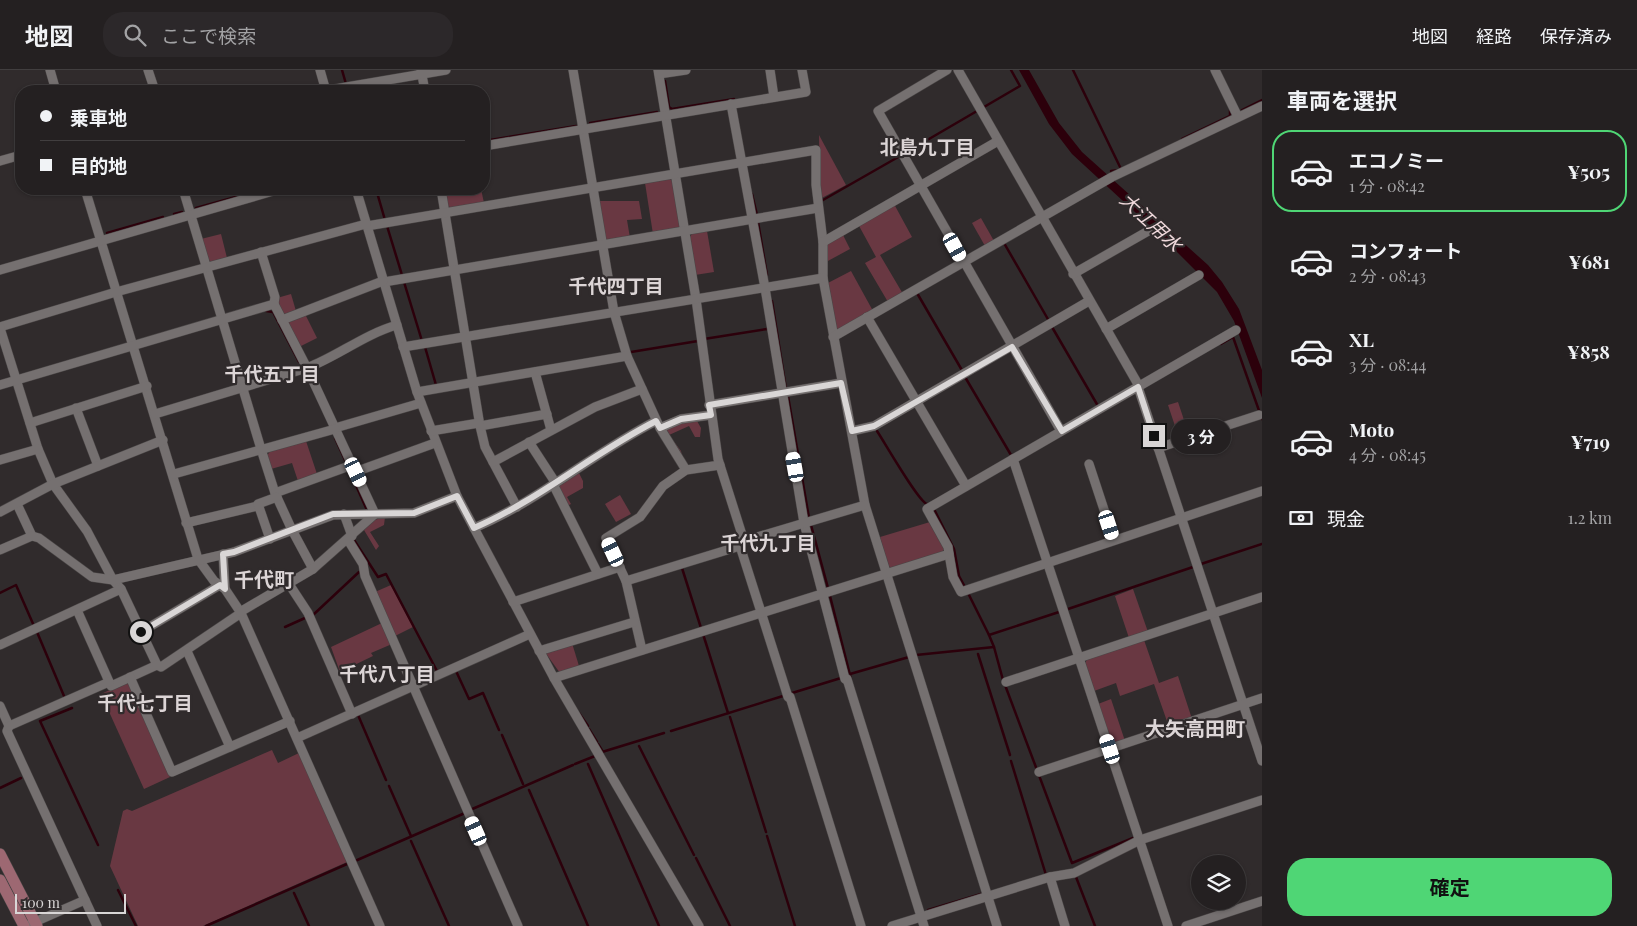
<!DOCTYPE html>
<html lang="ja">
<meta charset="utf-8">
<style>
:root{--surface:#242021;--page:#2c282a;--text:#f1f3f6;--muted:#a3a3a5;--line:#413e3f;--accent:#4fd675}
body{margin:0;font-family:"Playfair Display","Noto Sans JP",serif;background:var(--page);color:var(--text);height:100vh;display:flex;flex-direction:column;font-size:19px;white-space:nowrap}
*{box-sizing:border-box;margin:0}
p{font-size:16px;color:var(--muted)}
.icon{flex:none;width:28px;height:28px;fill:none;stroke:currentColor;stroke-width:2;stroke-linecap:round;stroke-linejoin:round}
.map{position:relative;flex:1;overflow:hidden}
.drawer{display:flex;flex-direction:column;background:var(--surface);width:375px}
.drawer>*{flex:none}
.top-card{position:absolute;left:15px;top:15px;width:475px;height:110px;border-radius:20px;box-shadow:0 1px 4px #0004,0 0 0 1px var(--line);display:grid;align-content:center;height:110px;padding:0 25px;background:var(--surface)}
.buttons{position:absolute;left:1191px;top:785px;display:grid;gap:10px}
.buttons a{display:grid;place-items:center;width:55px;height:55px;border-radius:50%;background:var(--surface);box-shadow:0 1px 4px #0004,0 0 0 1px var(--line);font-size:25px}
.scale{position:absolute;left:15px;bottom:12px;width:111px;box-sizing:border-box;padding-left:5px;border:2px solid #d9d6d6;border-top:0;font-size:14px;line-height:18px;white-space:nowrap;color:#d9d6d6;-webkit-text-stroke:4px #302b2c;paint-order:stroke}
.end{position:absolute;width:22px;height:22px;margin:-11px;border:6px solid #d9d6d6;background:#111;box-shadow:0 0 0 2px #111}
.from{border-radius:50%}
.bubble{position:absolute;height:35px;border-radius:18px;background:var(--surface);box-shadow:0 1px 4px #0004,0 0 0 1px var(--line);font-size:16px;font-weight:700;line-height:35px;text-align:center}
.car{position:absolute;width:15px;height:30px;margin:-15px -8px;border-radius:6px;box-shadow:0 0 4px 1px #0007;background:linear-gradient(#fff 24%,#345 0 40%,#fff 0 76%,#345 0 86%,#fff 0)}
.top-card b{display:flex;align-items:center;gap:18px;height:48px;font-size:19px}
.top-card b+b{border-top:1px solid var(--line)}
.top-card i{width:12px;height:12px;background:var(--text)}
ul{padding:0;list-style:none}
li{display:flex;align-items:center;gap:15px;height:82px;margin:0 10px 8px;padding:0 15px;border:2px solid transparent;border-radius:20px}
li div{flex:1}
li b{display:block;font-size:19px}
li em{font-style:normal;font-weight:700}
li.active{border-color:var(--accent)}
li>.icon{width:45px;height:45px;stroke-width:1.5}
h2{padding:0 25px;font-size:22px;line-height:60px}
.pay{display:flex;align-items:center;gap:12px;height:55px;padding:0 25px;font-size:19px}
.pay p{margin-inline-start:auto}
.button{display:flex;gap:10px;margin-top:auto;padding:10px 25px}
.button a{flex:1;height:58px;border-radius:20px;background:var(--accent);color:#111;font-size:20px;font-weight:700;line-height:58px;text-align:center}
header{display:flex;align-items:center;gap:30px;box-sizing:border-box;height:70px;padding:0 25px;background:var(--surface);border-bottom:1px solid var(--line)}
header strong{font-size:24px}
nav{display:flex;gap:28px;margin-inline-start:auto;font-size:18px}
.search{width:350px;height:45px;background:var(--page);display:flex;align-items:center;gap:12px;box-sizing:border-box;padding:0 18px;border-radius:20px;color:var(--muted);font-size:19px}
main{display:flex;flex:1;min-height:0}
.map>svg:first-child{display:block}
.green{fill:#693842}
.water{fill:#2c000b}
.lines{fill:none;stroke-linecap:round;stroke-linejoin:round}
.stream{stroke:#2c000b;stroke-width:2.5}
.minor-casing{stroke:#4a4646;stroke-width:10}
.major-casing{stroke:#4a4646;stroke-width:12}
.minor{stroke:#757070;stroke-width:9}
.major{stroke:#9d6872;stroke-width:11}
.route{stroke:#d9d6d6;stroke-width:6}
.labels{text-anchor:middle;stroke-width:4.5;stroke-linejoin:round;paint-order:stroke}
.neighbourhood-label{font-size:19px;font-weight:bold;fill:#dcd5d6;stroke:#302b2c}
.water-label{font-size:19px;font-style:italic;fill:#f0d9dc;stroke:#302b2c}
.quarter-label{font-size:20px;font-weight:bold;fill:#dcd5d6;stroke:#302b2c}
</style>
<header>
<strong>地図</strong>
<div class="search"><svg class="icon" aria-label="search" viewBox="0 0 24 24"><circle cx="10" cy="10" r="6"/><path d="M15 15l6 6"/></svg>ここで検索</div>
<nav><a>地図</a><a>経路</a><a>保存済み</a></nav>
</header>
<main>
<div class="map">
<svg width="1262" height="856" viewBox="0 0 1262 856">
<rect width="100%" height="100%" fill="#302b2c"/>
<g class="green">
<polygon points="819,65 846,115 820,129"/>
<polygon points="670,109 673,112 680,156 677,159 653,164 645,113"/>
<polygon points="444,119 481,119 484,133 451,138 447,135"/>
<polygon points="598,131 639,131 642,149 627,150 630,168 609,171 605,168"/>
<polygon points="894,134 912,167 880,185 903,224 888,232 865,193 876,187 858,154"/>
<polygon points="981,148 994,171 985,176 972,153"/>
<polygon points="707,161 714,202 695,205 689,168 692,164"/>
<polygon points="842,163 850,179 826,192 826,175"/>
<polygon points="221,164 227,188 212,192 207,189 201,169"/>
<polygon points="851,201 873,241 838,262 835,260 826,214"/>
<polygon points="291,224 296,241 286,245 281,243 277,228"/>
<polygon points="305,244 317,268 299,277 288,255 289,251"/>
<polygon points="1178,332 1189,365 1179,368 1168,335"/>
<polygon points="697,351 701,358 700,367 695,367 689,356 669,365 681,381 683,390 664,360 680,352"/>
<polygon points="306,371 317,404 298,411 292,393 271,399 267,386 270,381"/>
<polygon points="578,401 583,411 583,418 567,427 571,434 567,436 556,416"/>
<polygon points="620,425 631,444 616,452 605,434"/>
<polygon points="385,447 384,455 370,462 379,476 376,480 364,460 374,450"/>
<polygon points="930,452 945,478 942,482 892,498 888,496 880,467"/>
<polygon points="391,515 413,557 395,566 375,522"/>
<polygon points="1133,519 1148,562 1129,568 1115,526"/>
<polygon points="382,553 392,574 371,583 373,586 340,602 331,577"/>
<polygon points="1144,570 1159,613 1178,606 1192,649 1169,657 1154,614 1120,626 1116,613 1094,621 1085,594 1087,589"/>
<polygon points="572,573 579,596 560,603 547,585 547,581"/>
<polygon points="125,613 130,615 170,707 144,719 101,624"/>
<polygon points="1111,629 1125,671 1115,675 1111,672 1098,634"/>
<polygon points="272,680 278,693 299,683 347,792 203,856 138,856 110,796 123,741 127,739 132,741"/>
</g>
<polygon class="water" points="1019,0 1029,0 1059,53 1082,82 1208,195 1222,212 1239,239 1262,300 1262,328 1234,251 1217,222 1161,166 1072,84 1049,54"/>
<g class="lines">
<g class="stream">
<polyline points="342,0 346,14"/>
<polyline points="1073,0 1121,99"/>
<polyline points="665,11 669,37 672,39 734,29"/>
<polyline points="984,37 1020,16 1011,0"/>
<polyline points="1242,40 1262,30"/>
<polyline points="590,53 657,42"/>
<polyline points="1182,69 1230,46 1230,40"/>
<polyline points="484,71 576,56"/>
<polyline points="905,83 977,41"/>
<polyline points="1111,101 1119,100"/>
<polyline points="376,119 385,150"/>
<polyline points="752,124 757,145"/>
<polyline points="823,130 900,86"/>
<polyline points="196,138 250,123"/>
<polyline points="174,144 182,142"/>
<polyline points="758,152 767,205"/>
<polyline points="387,156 402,205"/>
<polyline points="107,163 163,147"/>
<polyline points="1006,172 1004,173 1049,251"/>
<polyline points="404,212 422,271"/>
<polyline points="917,223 963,302"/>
<polyline points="772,231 786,319"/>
<polyline points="266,241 273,242 299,292"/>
<polyline points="1052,257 1098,336"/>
<polyline points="704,269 767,259"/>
<polyline points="1221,274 1233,267 1262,349"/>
<polyline points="425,277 436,315"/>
<polyline points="631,282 698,271"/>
<polyline points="965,307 1011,385"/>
<polyline points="788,326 809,448"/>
<path d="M877 361C885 373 918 431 927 434"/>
<polyline points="335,368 345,390"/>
<polyline points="351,404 366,438"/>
<polyline points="934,439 954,479 959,506 965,517"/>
<polyline points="811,455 828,518"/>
<polyline points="354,470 378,507 386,504 437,601"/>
<polyline points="1201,494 1262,474"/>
<polyline points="682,498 701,558"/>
<polyline points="0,523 16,515 34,556"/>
<polyline points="968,523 989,565"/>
<polyline points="830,526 851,609"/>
<polyline points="1068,539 1193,497"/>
<polyline points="313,545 359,502"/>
<polyline points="285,557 305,548"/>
<polyline points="37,562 64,626"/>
<polyline points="703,564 728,643"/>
<polyline points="994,577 1003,610"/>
<polyline points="978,584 1010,685"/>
<polyline points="916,585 994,577 989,565 1059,542"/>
<polyline points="456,601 469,629 483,623 499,660"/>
<polyline points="850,604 909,587"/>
<polyline points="1005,615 1072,793 1133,768"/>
<polyline points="792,623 841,608"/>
<polyline points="72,638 40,651 98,775"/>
<polyline points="579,643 588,656"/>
<polyline points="358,645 386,710"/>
<polyline points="730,647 766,762"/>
<polyline points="589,659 597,672"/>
<polyline points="671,661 783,626"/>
<polyline points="502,665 523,714"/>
<polyline points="598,674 603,682"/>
<polyline points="639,676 694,785"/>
<polyline points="602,682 664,663"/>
<polyline points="1011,691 1046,805"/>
<polyline points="575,694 595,686"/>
<polyline points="588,694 659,856"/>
<polyline points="389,716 411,766"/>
<polyline points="0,718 21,708"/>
<polyline points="529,720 588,856"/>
<polyline points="470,740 573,695"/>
<polyline points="767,766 795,856"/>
<polyline points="411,771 449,856"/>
<polyline points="696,788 730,856"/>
<polyline points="355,791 465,743"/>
<polyline points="1076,807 1095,856"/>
<polyline points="118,820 136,856"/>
<polyline points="294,823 309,856"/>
<polyline points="928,840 981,824"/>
<polyline points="206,856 347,794"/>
</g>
<defs>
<g id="minor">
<polyline points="50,0 56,21"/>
<polyline points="148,0 155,21"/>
<polyline points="320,0 326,21"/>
<polyline points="421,0 425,21"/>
<polyline points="573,0 614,242 627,286 660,358 681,349 711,345"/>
<polyline points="658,0 696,229 718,389 744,471"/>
<polyline points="770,0 774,27"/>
<polyline points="947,0 878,41 1061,361"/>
<polyline points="958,0 1139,316"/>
<polyline points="1215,0 1238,47"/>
<polyline points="659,4 686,0"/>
<polyline points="323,21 446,0"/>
<polyline points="731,34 765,218 804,453 845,609"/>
<polyline points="484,76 806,22 802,0"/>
<polyline points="0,91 21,85"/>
<polyline points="85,119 198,489 214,511 225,519 241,543 380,856"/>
<polyline points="183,119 261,379 275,423 292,460"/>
<polyline points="356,119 417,322 457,426 554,608 699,856"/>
<polyline points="441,119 480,356 485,377 517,437"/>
<polyline points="367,156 816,80 816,115 823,172 823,208 865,435 997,856"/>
<polyline points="823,172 998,71"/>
<polyline points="261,182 275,227 274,234"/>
<polyline points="0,200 280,119"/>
<polyline points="1073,204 1150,160"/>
<polyline points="384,212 818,138"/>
<polyline points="867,247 966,416"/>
<polyline points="282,250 383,211"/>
<polyline points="0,257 116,222 366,154"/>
<polyline points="0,258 38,379 53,414 87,461 113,510 121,519 157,595"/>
<polyline points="1106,259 1199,205"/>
<polyline points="833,267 1112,107 1262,36"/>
<polyline points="403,277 823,208"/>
<polyline points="535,302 551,360"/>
<polyline points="0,315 274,234 307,298 375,444"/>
<polyline points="1138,317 1262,691"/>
<polyline points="417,322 627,286"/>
<polyline points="709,335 841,313"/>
<polyline points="76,338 98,396"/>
<path d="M155 344 307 298C338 286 365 264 397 255"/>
<polyline points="30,353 147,316"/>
<polyline points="480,356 547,344"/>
<polyline points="335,358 421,333"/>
<polyline points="660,358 686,400"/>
<polyline points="431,361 479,353"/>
<polyline points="852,361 874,356 1089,231"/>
<polyline points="529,372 555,412"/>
<polyline points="1158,378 1259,345"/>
<polyline points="1013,389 1168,856"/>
<polyline points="0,390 38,379"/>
<polyline points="493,392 595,337 642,319"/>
<polyline points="1089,394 1114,470"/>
<polyline points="720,395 686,400 663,416 640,447 606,468 626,511 740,476 744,471 865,435"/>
<polyline points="355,402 435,373"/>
<polyline points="174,404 335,359"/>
<polyline points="553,414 598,504"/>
<polyline points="275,423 352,395"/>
<polyline points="17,434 32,466"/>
<polyline points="0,442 53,414 163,370"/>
<polyline points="344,444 352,466"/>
<polyline points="186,453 258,436"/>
<path d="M474 458C539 431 593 383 656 351"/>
<polyline points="292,460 313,499"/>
<polyline points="270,469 258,434 277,427"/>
<polyline points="348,470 363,494 365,506 518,856"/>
<polyline points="740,476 788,627"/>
<polyline points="0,480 32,466 39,468 92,507 113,510 234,482 333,445 414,443 457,426"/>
<polyline points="223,484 225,519"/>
<polyline points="949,484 953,507 961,522 1262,421"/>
<polyline points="626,511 642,580"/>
<polyline points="289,514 308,543 352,644"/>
<polyline points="513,532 620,497"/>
<polyline points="77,540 111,616 157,595 161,597 241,543"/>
<polyline points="240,542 313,499 375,444"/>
<polyline points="141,562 220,515"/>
<polyline points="0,575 121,519"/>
<polyline points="187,581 230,677"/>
<polyline points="539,581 634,552"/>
<polyline points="130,607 172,702 290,651"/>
<polyline points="554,608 949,484 948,477 927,439 1236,260"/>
<polyline points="847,609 924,856"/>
<polyline points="1006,612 1262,527"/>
<polyline points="790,627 861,856"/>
<polyline points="0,636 9,656 7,661 97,856"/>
<polyline points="9,656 109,612"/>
<polyline points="297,668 530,564"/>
<polyline points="1039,702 1262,628"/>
<polyline points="1050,807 1065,856"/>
<polyline points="30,854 85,830"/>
<polyline points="892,856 1050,807 1074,803 1140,770 1262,730"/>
<polyline points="1186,856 1262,831"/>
</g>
<g id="major">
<polyline points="0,784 37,856"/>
<polyline points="0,810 24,856"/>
</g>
</defs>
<use href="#minor" class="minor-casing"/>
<use href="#major" class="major-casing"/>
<use href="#minor" class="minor"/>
<use href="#major" class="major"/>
</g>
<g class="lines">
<path class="route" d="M141 562 220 515 225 519 223 484 234 482 333 444 414 443 457 426 474 458C539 430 593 383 656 351L660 358 681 349 711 345 709 335 841 313 852 361 874 356 1012 277 1062 361 1138 317 1154 366"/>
</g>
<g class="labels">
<g class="neighbourhood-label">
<text x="927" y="84">北島九丁目</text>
<text x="616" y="223">千代四丁目</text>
<text x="272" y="311">千代五丁目</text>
<text x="768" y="480">千代九丁目</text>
<text x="387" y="611">千代八丁目</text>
<text x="145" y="640">千代七丁目</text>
</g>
<g class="water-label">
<text transform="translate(1151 152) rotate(43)" y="7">大江用水</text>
</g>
<g class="quarter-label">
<text x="264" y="517">千代町</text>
<text x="1195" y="666">大矢高田町</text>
</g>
</g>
</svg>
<div class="buttons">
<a><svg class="icon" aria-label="layers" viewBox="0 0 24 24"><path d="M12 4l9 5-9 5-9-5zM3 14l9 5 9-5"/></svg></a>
</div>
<div class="scale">100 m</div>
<i class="end from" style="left:141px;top:562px"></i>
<i class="end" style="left:1154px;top:366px"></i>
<div class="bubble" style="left:1171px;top:349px;width:60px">3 分</div>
<i class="car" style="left:955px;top:177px;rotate:151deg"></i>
<i class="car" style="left:795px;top:397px;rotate:350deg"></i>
<i class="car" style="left:356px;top:402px;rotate:155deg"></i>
<i class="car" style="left:1109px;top:455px;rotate:162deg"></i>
<i class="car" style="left:613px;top:482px;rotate:335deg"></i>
<i class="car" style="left:1110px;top:679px;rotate:342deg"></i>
<i class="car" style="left:476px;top:761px;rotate:336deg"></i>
<div class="top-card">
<b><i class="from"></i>乗車地</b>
<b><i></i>目的地</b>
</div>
</div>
<section class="drawer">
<h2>車両を選択</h2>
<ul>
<li class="active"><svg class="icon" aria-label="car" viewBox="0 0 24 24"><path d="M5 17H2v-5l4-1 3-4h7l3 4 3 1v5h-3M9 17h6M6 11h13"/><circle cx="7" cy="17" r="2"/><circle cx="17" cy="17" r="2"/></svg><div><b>エコノミー</b><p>1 分 · 08:42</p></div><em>¥505</em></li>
<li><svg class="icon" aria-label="car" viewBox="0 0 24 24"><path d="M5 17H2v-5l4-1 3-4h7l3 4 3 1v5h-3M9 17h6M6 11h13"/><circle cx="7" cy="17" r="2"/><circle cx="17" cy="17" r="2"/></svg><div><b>コンフォート</b><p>2 分 · 08:43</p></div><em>¥681</em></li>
<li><svg class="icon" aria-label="car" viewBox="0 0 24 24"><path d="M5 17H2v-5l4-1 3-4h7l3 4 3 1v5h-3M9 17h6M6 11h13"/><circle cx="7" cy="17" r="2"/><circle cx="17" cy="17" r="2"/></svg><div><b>XL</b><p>3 分 · 08:44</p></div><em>¥858</em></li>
<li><svg class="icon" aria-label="car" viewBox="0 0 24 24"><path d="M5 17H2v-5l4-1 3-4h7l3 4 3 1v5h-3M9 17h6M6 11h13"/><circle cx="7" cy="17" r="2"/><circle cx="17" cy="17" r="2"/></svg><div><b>Moto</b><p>4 分 · 08:45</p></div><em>¥719</em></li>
</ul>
<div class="pay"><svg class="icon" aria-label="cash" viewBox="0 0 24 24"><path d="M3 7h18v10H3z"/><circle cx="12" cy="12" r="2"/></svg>現金<p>1.2 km</p></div>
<div class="button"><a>確定</a></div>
</section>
</main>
